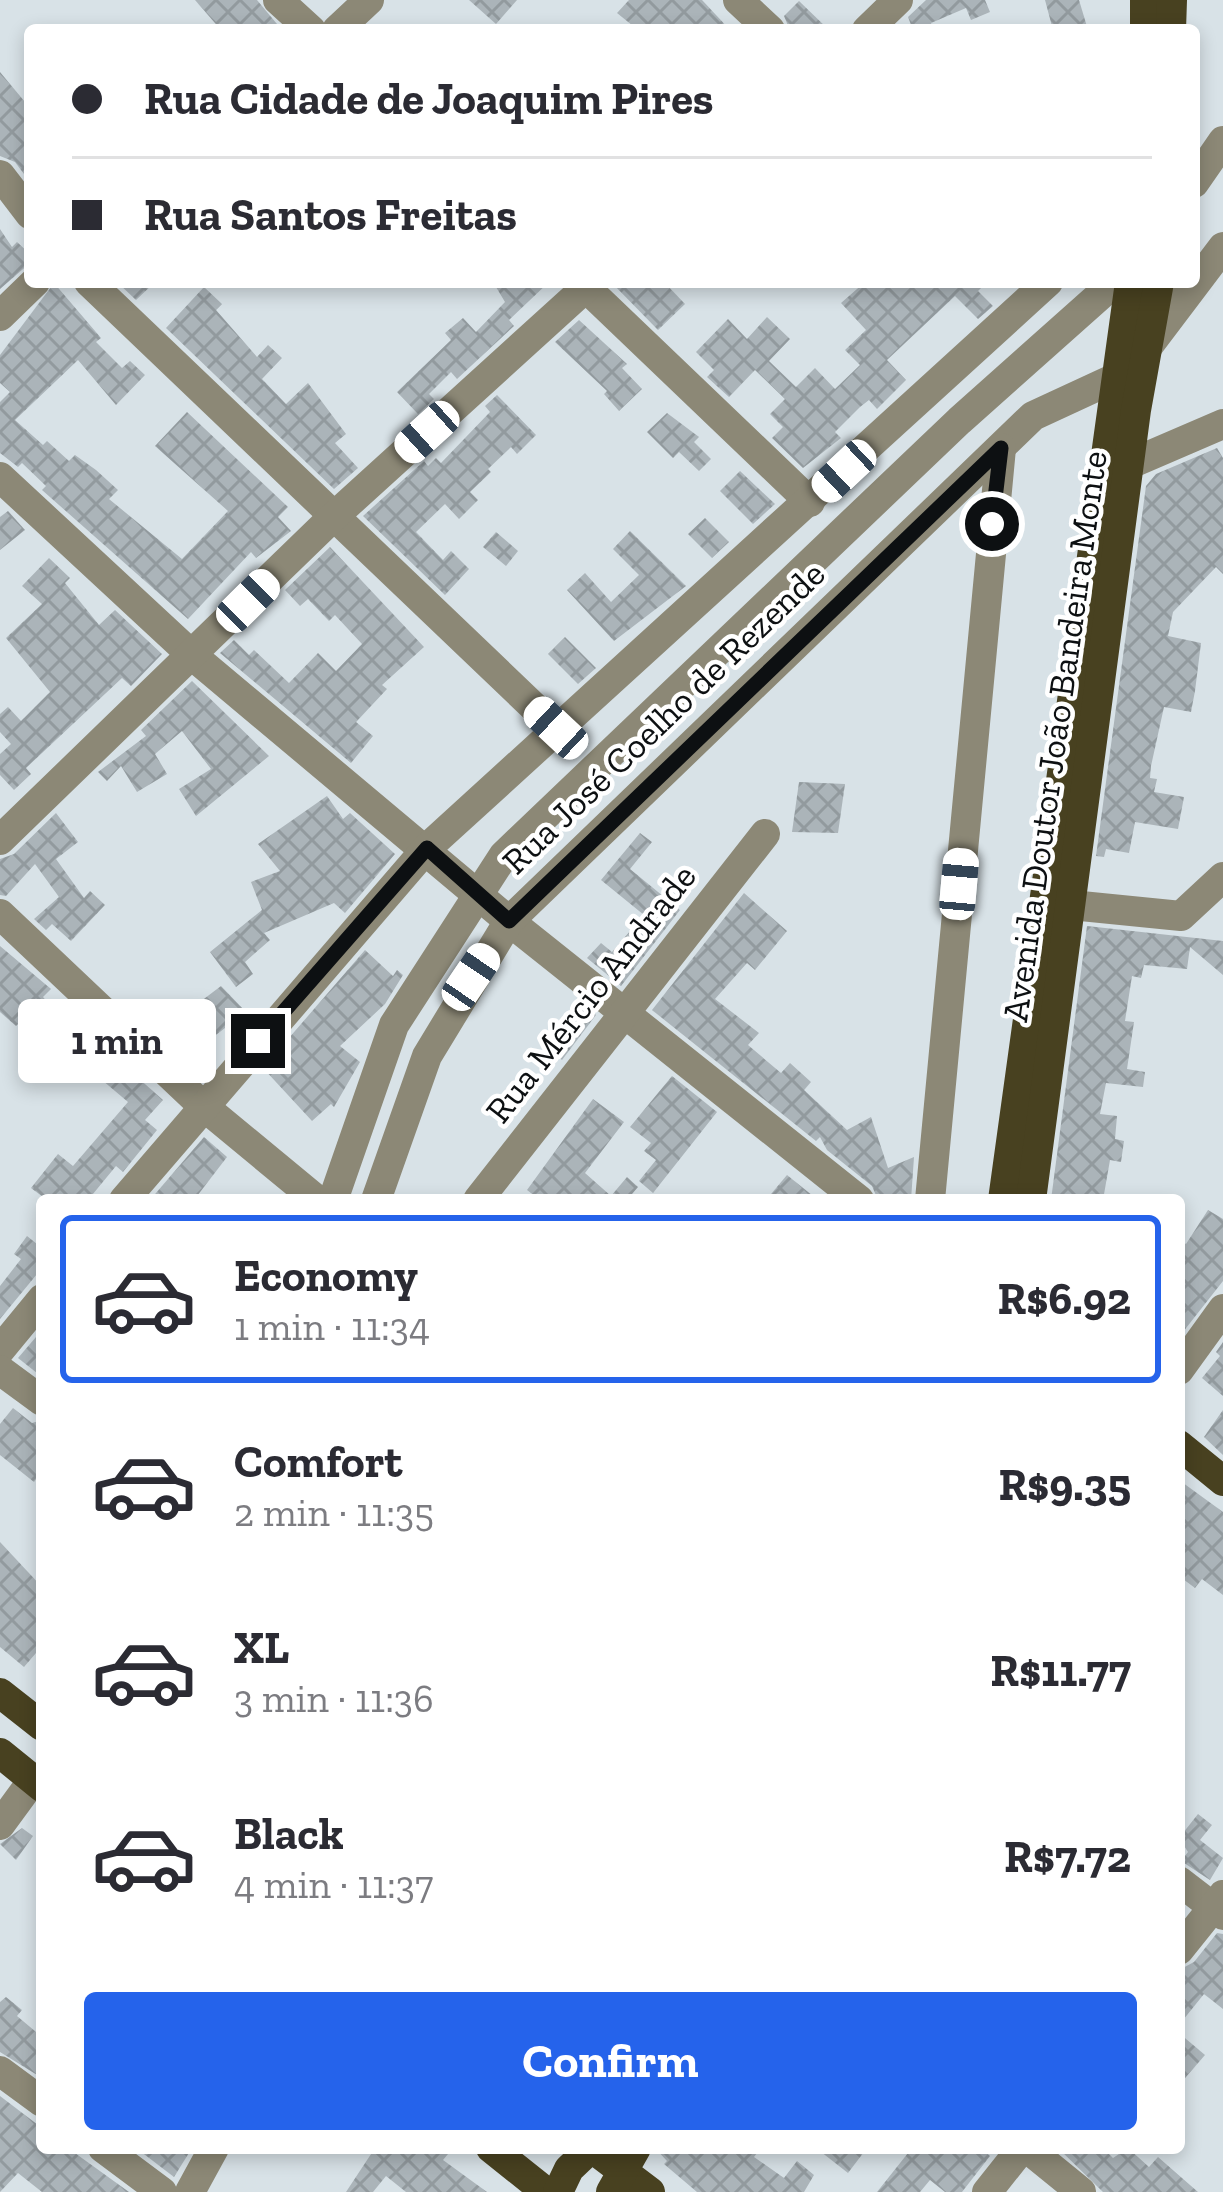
<!DOCTYPE html>
<meta charset="utf-8">
<style>
:root{--surface:#fff;--page:#f7f7f7;--text:#2b2b33;--muted:#7c7c81;--line:#e1e1e2;--accent:#2563eb}
body{margin:0;font-family:"Zilla Slab",serif;background:var(--page);color:var(--text);height:100vh;display:flex;flex-direction:column;font-size:45px;white-space:nowrap}
*{box-sizing:border-box;margin:0}
p{font-size:39px;color:var(--muted)}
.icon{flex:none;width:66px;height:66px;fill:none;stroke:currentColor;stroke-width:2;stroke-linecap:round;stroke-linejoin:round}
.map{position:relative;flex:1;overflow:hidden}
.sheet{position:absolute;left:36px;top:1194px;width:1149px;height:960px;display:flex;flex-direction:column;background:var(--surface);border-radius:12px;box-shadow:0 6px 18px #0003}
.sheet>*{flex:none}
.guide{position:absolute;left:24px;top:24px;width:1176px;height:264px;border-radius:12px;box-shadow:0 6px 18px #0003;display:grid;align-content:center;height:264px;padding:0 48px;background:var(--surface)}
.end{position:absolute;width:54px;height:54px;margin:-27px;border:15px solid #0d1012;background:#fff;box-shadow:0 0 0 6px #fff}
.from{border-radius:50%}
.bubble{position:absolute;height:84px;border-radius:12px;background:var(--surface);box-shadow:0 6px 18px #0003;font-size:39px;font-weight:800;line-height:84px;text-align:center}
.car{position:absolute;width:36px;height:72px;margin:-36px -18px;border-radius:15px;box-shadow:0 0 9px 3px #0007;background:linear-gradient(#fff 24%,#345 0 40%,#fff 0 76%,#345 0 86%,#fff 0)}
.guide b{display:flex;align-items:center;gap:42px;height:114px;font-size:45px}
.guide b+b{border-top:3px solid var(--line)}
.guide i{width:30px;height:30px;background:var(--text)}
ul{padding:21px 0 0;list-style:none}
li{display:flex;align-items:center;gap:36px;height:168px;margin:0 24px 18px;padding:0 24px;border:6px solid transparent;border-radius:12px}
li div{flex:1}
li b{display:block;font-size:45px}
li em{font-style:normal;font-weight:800}
li.active{border-color:var(--accent)}
li>.icon{width:108px;height:108px;stroke-width:1.5}
.cta{display:flex;gap:24px;margin-top:auto;padding:24px 48px}
.cta a{flex:1;height:138px;border-radius:12px;background:var(--accent);color:#fff;font-size:48px;font-weight:800;line-height:138px;text-align:center}
.map>svg:first-child{display:block}
.building{fill:url(#building-cross-hatch)}
.lines{fill:none;stroke-linecap:round;stroke-linejoin:round}
.minor{stroke:#8c8876;stroke-width:30}
.major{stroke:#484120;stroke-width:30}
.route{stroke:#0d1012;stroke-width:15}
.labels{text-anchor:middle;stroke-width:9;stroke-linejoin:round;paint-order:stroke}
.street-label{font-size:36px;fill:#0d1012;stroke:#fff}
</style>
<div class="map">
<svg width="1223" height="2192" viewBox="0 0 1223 2192">
<defs>
<pattern id="building-cross-hatch" width="8" height="8" patternUnits="userSpaceOnUse" patternTransform="scale(3)"><rect width="8" height="8" fill="#abb4b9"/><path d="M0 0l8 8M0 8l8-8" fill="none" stroke="#929a9e"/></pattern>
</defs>
<rect width="100%" height="100%" fill="#d8e2e7"/>
<g class="building">
<polygon points="195,0 257,0 282,30 221,30"/>
<polygon points="469,0 517,0 496,24"/>
<polygon points="629,0 702,0 730,30 638,30 617,13"/>
<polygon points="926,0 985,0 990,12 971,20 966,8 931,23 934,30 913,30 908,17"/>
<polygon points="1045,0 1079,0 1088,30 1053,30"/>
<polygon points="799,1 829,30 789,28 784,16"/>
<polygon points="0,72 30,108 30,182 15,162 0,156"/>
<polygon points="0,229 12,247 17,242 30,254 30,263 0,289"/>
<polygon points="117,282 155,282 136,300"/>
<polygon points="493,282 549,282 509,320 514,326 457,379 451,372 429,394 434,399 418,414 397,392 451,340 445,333 463,318 476,332 505,302"/>
<polygon points="611,282 664,282 685,304 658,330"/>
<polygon points="865,282 987,282 978,291 993,306 978,319 955,296 887,360 906,380 877,409 869,400 860,407 835,432 841,438 803,468 772,438 783,427 770,414 785,399 755,370 729,397 707,377 714,370 696,352 728,319 747,339 767,317 790,339 769,361 796,387 815,368 835,389 860,365 845,350 866,330 841,303"/>
<polygon points="54,283 101,338 96,342 122,368 130,361 145,375 116,405 78,360 15,420 43,445 47,441 69,461 75,455 96,470 118,490 109,499 182,559 228,511 155,446 187,412 288,507 278,517 291,531 256,558 251,552 188,619 42,490 46,486 22,463 18,467 0,453 0,402 10,392 0,383 0,355"/>
<polygon points="204,287 222,304 216,310 257,357 268,345 282,358 262,379 286,404 308,383 346,434 335,443 358,468 334,489 166,328"/>
<polygon points="579,320 627,364 622,368 642,389 619,411 604,394 607,391 555,342"/>
<polygon points="497,395 536,435 517,454 511,447 488,469 491,472 470,492 478,500 459,519 445,504 416,532 443,560 451,551 469,569 445,595 363,516 424,461 428,466 436,458 441,463 490,412 485,406"/>
<polygon points="667,413 699,437 694,442 711,459 699,471 679,452 673,458 647,432"/>
<polygon points="1217,448 1223,458 1223,574 1216,567 1173,612 1168,636 1201,643 1195,691 1191,712 1164,707 1151,766 1150,778 1157,779 1154,792 1184,797 1178,829 1135,822 1129,853 1106,849 1104,857 1096,856 1146,486 1156,474"/>
<polygon points="740,471 775,504 753,524 720,491"/>
<polygon points="8,511 25,530 0,550 0,517"/>
<polygon points="705,518 729,542 712,558 688,534"/>
<polygon points="630,531 686,586 614,641 567,590 585,573 611,602 639,575 613,549"/>
<polygon points="496,532 518,551 506,566 483,547"/>
<polygon points="330,547 424,647 382,685 387,689 356,722 373,736 351,763 220,653 234,640 249,655 254,650 289,683 318,653 336,671 362,644 335,615 329,621 308,599 300,606 285,590"/>
<polygon points="49,558 70,578 65,583 99,625 115,610 162,654 131,686 122,678 26,768 31,774 14,790 0,775 0,754 11,744 0,732 0,714 8,707 21,721 50,692 6,638 42,604 22,586"/>
<polygon points="565,637 596,668 578,684 548,654"/>
<polygon points="192,681 269,756 196,816 179,789 211,769 182,731 155,754 167,774 137,792 121,766 107,781 98,772 146,736 141,730"/>
<polygon points="799,782 845,784 838,833 792,832"/>
<polygon points="327,796 343,819 350,813 395,854 345,913 334,903 264,933 270,940 245,962 253,974 236,987 210,952 262,910 251,882 280,871 258,844"/>
<polygon points="56,813 78,842 56,859 84,898 90,891 105,905 71,941 52,924 46,930 34,919 59,897 35,864 6,896 0,895 0,859 14,854"/>
<polygon points="640,833 652,842 630,869 680,910 621,986 587,958 601,943 612,952 644,915 601,880"/>
<polygon points="744,893 787,931 755,970 747,963 715,999 759,1033 748,1045 781,1073 790,1063 811,1082 804,1090 847,1130 871,1117 888,1168 914,1157 911,1200 878,1200 872,1186 827,1150 820,1137 816,1141 652,1010"/>
<polygon points="1087,926 1223,941 1223,975 1190,947 1187,969 1144,965 1141,978 1132,976 1125,1021 1134,1022 1127,1069 1145,1072 1143,1087 1106,1083 1100,1114 1117,1116 1115,1139 1124,1141 1121,1162 1110,1160 1103,1200 1051,1200"/>
<polygon points="0,946 51,989 43,997 69,1027 80,1016 99,1035 76,1057 50,1032 40,1041 22,1020 16,1026 0,1012"/>
<polygon points="365,950 393,976 397,970 403,975 385,1004 340,1046 360,1062 334,1107 331,1104 312,1121 263,1068"/>
<polygon points="221,986 246,1012 204,1044 180,1017"/>
<polygon points="578,1001 596,1015 562,1060 542,1043"/>
<polygon points="119,1061 163,1100 145,1120 157,1130 123,1172 116,1166 88,1200 47,1200 31,1188 58,1154 73,1166 128,1102 102,1080"/>
<polygon points="672,1076 717,1112 653,1193 639,1181 656,1160 644,1151 651,1143 630,1127"/>
<polygon points="593,1099 624,1122 585,1173 611,1196 627,1177 638,1187 627,1200 540,1200 527,1190"/>
<polygon points="204,1137 227,1157 194,1200 150,1200"/>
<polygon points="787,1175 818,1200 766,1200"/>
<polygon points="1208,1210 1223,1219 1223,1281 1179,1337 1179,1239 1186,1244"/>
<polygon points="27,1236 42,1248 42,1268 0,1319 0,1286 21,1259 14,1254"/>
<polygon points="42,1330 42,1377 18,1358"/>
<polygon points="1223,1342 1223,1396 1202,1378 1220,1356 1216,1352"/>
<polygon points="13,1408 32,1423 42,1420 42,1471 34,1482 0,1455 0,1424"/>
<polygon points="1223,1410 1223,1455 1204,1437"/>
<polygon points="1179,1480 1223,1512 1223,1595 1202,1579 1195,1588 1179,1576"/>
<polygon points="0,1542 42,1587 42,1646 24,1667 0,1647"/>
<polygon points="1198,1814 1212,1825 1200,1840 1223,1858 1210,1880 1181,1861 1188,1852 1179,1838"/>
<polygon points="22,1828 33,1836 16,1860 0,1844"/>
<polygon points="1217,1933 1223,1934 1223,2009 1204,1994 1179,2025 1179,1970 1194,1962"/>
<polygon points="6,1997 22,2010 17,2016 42,2037 42,2078 0,2052 0,2002"/>
<polygon points="1179,2033 1205,2055 1179,2085"/>
<polygon points="0,2096 42,2128 42,2148 68,2148 129,2192 42,2192 18,2173 0,2192"/>
<polygon points="136,2148 192,2148 174,2177"/>
<polygon points="375,2148 453,2148 443,2160 487,2192 406,2192 386,2176 373,2192 346,2192"/>
<polygon points="655,2148 761,2148 754,2157 784,2178 797,2161 814,2175 804,2192 697,2192 664,2164 667,2161"/>
<polygon points="816,2148 867,2148 848,2173"/>
<polygon points="912,2148 981,2148 990,2156 962,2192 945,2192 930,2180 920,2192 877,2192"/>
<polygon points="1058,2148 1103,2148 1113,2158 1128,2148 1149,2167 1158,2157 1198,2192 1103,2192"/>
</g>
<g class="lines">
<g class="minor">
<polyline points="278,0 311,30"/>
<polyline points="738,0 770,30"/>
<polyline points="337,30 369,0"/>
<polyline points="867,30 898,0"/>
<polyline points="0,175 30,214"/>
<polyline points="1194,183 1223,141"/>
<polyline points="89,282 556,728"/>
<polyline points="580,282 810,502"/>
<polyline points="0,316 35,282"/>
<polyline points="1146,349 1223,247"/>
<polyline points="1130,464 1223,424"/>
<polyline points="0,477 193,656 509,921 859,1200"/>
<polyline points="0,840 331,519 592,282"/>
<polyline points="1071,905 1181,916 1223,877"/>
<polyline points="0,914 202,1105 317,1200"/>
<polyline points="124,1200 427,848 1048,282"/>
<polyline points="333,1200 394,1025 504,855 959,421 1115,282"/>
<polyline points="376,1200 427,1056 509,921 1033,416 1113,379"/>
<polyline points="478,1200 765,834"/>
<polyline points="930,1200 1001,448"/>
<polyline points="0,1350 42,1299"/>
<polyline points="0,1370 42,1401"/>
<polyline points="1179,1370 1223,1309"/>
<polyline points="0,1825 33,1780"/>
<polyline points="1179,1881 1223,1915"/>
<polyline points="1179,1950 1223,1895"/>
<polyline points="0,2071 42,2102"/>
<polyline points="103,2148 162,2192"/>
<polyline points="1027,2148 1081,2192"/>
<polyline points="190,2192 214,2148"/>
<polyline points="987,2192 1022,2148"/>
</g>
<g class="major">
<polyline points="1145,30 1145,0"/>
<polyline points="1171,30 1172,0"/>
<polyline points="1003,1200 1130,282"/>
<polyline points="1031,1200 1136,410 1159,282"/>
<polyline points="1179,1445 1223,1481"/>
<polyline points="0,1693 42,1726"/>
<polyline points="0,1753 42,1787"/>
<polyline points="491,2148 546,2192"/>
<polyline points="592,2148 650,2192"/>
<polyline points="558,2192 569,2169 591,2148"/>
<polyline points="611,2192 636,2148"/>
</g>
</g>
<g class="lines">
<polyline class="route" points="258,1041 427,848 509,921 1001,448 992,524"/>
</g>
<g class="labels">
<g class="street-label">
<text transform="translate(663 717) rotate(-44)" y="13">Rua José Coelho de Rezende</text>
<text transform="translate(1054 736) rotate(-82)" y="13">Avenida Doutor João Bandeira Monte</text>
<text transform="translate(590 993) rotate(-52)" y="13">Rua Mércio Andrade</text>
</g>
</g>
</svg>
<i class="end from" style="left:992px;top:524px"></i>
<i class="end" style="left:258px;top:1041px"></i>
<div class="bubble" style="left:18px;top:999px;width:198px">1 min</div>
<i class="car" style="left:427px;top:432px;rotate:228deg"></i>
<i class="car" style="left:844px;top:471px;rotate:227deg"></i>
<i class="car" style="left:248px;top:601px;rotate:45deg"></i>
<i class="car" style="left:556px;top:728px;rotate:313deg"></i>
<i class="car" style="left:959px;top:884px;rotate:5deg"></i>
<i class="car" style="left:471px;top:977px;rotate:34deg"></i>
<div class="guide">
<b><i class="from"></i>Rua Cidade de Joaquim Pires</b>
<b><i></i>Rua Santos Freitas</b>
</div>
<section class="sheet">
<ul>
<li class="active"><svg class="icon" aria-label="car" viewBox="0 0 24 24"><path d="M5 17H2v-5l4-1 3-4h7l3 4 3 1v5h-3M9 17h6M6 11h13"/><circle cx="7" cy="17" r="2"/><circle cx="17" cy="17" r="2"/></svg><div><b>Economy</b><p>1 min · 11:34</p></div><em>R$6.92</em></li>
<li><svg class="icon" aria-label="car" viewBox="0 0 24 24"><path d="M5 17H2v-5l4-1 3-4h7l3 4 3 1v5h-3M9 17h6M6 11h13"/><circle cx="7" cy="17" r="2"/><circle cx="17" cy="17" r="2"/></svg><div><b>Comfort</b><p>2 min · 11:35</p></div><em>R$9.35</em></li>
<li><svg class="icon" aria-label="car" viewBox="0 0 24 24"><path d="M5 17H2v-5l4-1 3-4h7l3 4 3 1v5h-3M9 17h6M6 11h13"/><circle cx="7" cy="17" r="2"/><circle cx="17" cy="17" r="2"/></svg><div><b>XL</b><p>3 min · 11:36</p></div><em>R$11.77</em></li>
<li><svg class="icon" aria-label="car" viewBox="0 0 24 24"><path d="M5 17H2v-5l4-1 3-4h7l3 4 3 1v5h-3M9 17h6M6 11h13"/><circle cx="7" cy="17" r="2"/><circle cx="17" cy="17" r="2"/></svg><div><b>Black</b><p>4 min · 11:37</p></div><em>R$7.72</em></li>
</ul>
<div class="cta"><a>Confirm</a></div>
</section>
</div>
